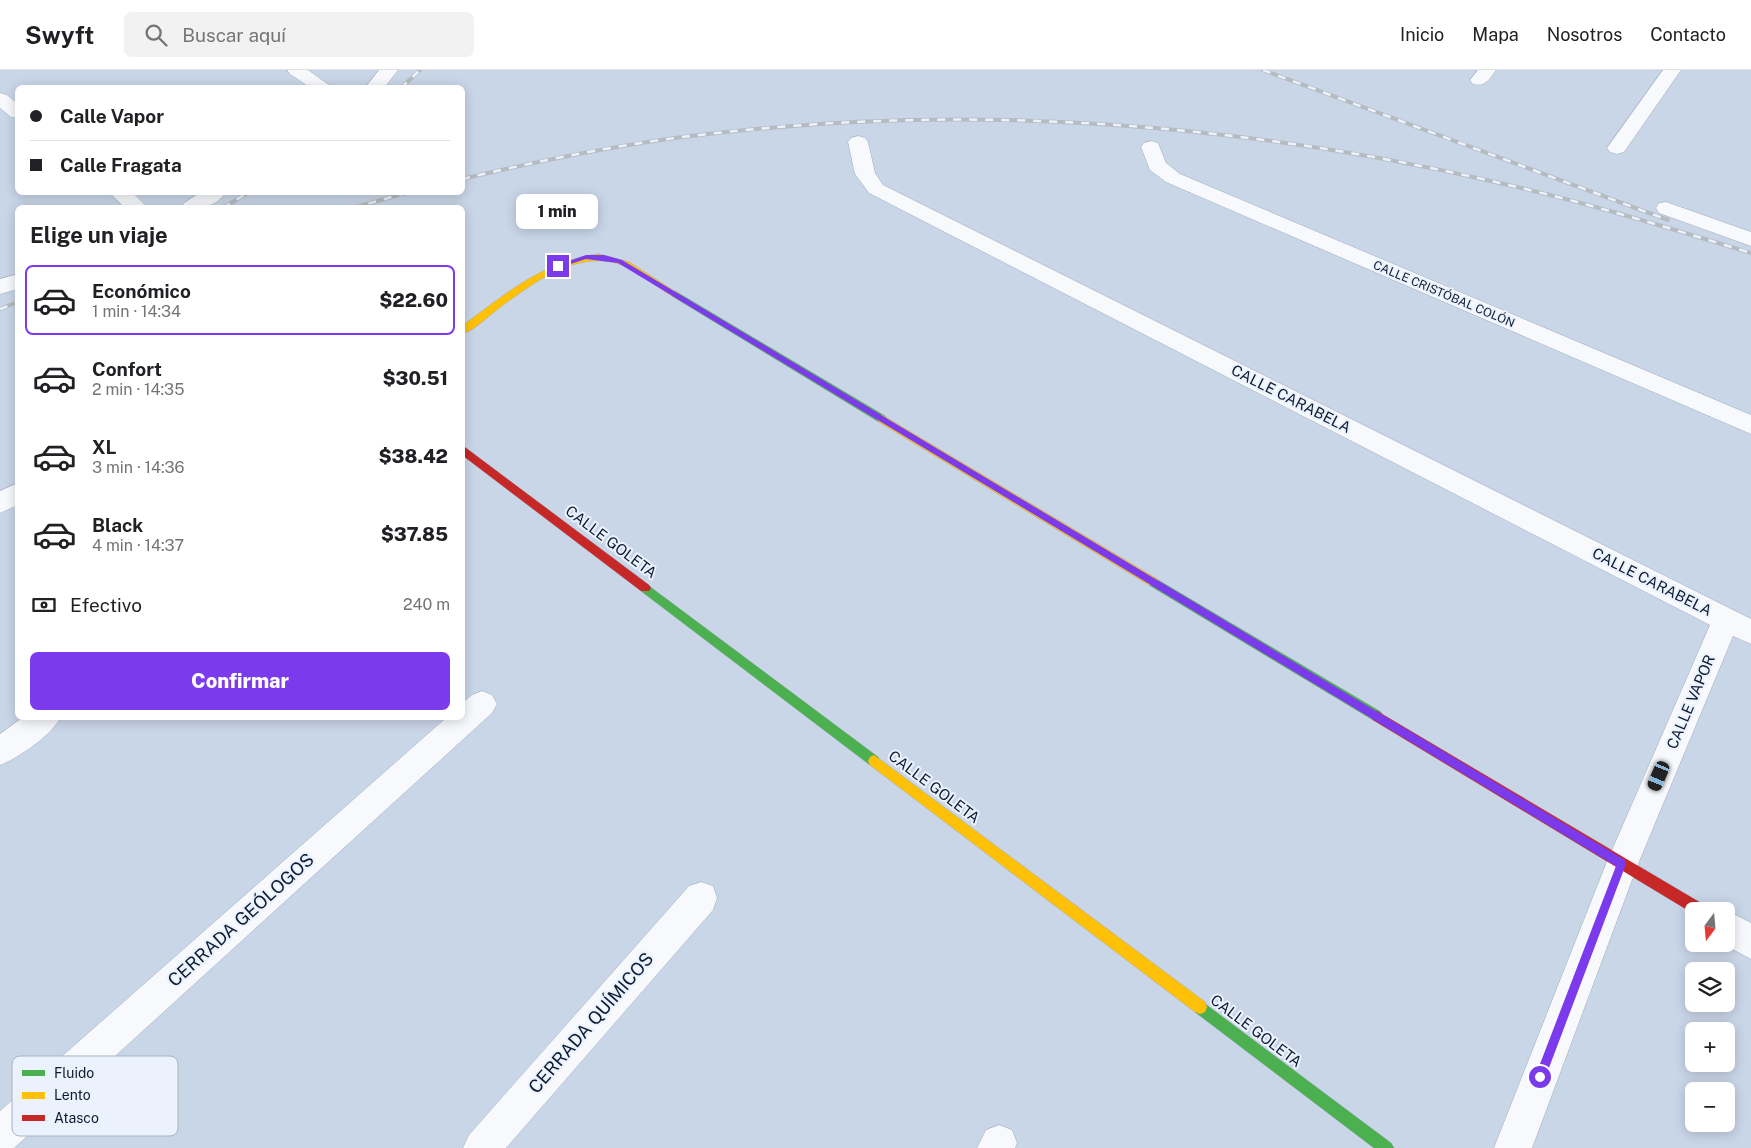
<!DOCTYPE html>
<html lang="es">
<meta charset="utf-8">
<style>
:root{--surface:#fff;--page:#f2f2f2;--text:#202124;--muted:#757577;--line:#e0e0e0;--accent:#7c3aed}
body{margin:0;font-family:"Public Sans",sans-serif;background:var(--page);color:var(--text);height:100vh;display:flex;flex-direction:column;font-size:19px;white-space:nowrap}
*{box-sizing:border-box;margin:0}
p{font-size:16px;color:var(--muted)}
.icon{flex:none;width:28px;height:28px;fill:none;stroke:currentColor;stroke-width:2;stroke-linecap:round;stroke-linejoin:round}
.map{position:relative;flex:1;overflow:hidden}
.panel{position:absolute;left:15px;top:135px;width:450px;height:515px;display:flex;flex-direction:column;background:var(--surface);border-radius:8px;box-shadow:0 2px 12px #0003}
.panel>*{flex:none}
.hud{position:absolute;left:15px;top:15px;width:450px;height:110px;border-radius:8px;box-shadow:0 2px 12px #0003;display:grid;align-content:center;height:110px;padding:0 15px;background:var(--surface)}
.needle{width:32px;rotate:196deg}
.controls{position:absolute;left:1685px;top:832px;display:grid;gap:10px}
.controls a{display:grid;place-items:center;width:50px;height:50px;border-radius:8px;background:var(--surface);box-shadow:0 2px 12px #0003;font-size:25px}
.end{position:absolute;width:22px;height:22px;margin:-11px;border:6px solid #7c3aed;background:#fff;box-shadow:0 0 0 2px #fff}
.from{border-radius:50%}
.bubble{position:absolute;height:35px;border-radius:8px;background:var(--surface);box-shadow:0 2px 12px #0003;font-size:16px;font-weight:800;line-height:35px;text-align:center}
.car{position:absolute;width:15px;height:30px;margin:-15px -8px;border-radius:6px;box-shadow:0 0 4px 1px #0007;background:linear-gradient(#222 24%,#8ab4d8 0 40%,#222 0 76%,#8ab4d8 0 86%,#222 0)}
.hud b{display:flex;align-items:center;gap:18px;height:48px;font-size:19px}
.hud b+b{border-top:1px solid var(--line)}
.hud i{width:12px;height:12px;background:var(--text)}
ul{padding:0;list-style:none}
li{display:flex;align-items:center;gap:15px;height:70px;margin:0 10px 8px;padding:0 5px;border:2px solid transparent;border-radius:8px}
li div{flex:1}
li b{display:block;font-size:19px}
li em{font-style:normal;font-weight:800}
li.on{border-color:var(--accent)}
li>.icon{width:45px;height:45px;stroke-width:1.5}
h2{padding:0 15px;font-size:22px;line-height:60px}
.pay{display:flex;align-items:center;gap:12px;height:55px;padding:0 15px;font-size:19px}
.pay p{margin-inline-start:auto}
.action{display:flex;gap:10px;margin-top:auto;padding:10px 15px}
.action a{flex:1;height:58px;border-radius:8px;background:var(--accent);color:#fff;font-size:20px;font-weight:800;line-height:58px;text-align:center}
header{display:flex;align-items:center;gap:30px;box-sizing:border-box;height:70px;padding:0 25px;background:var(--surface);border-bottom:1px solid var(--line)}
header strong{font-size:24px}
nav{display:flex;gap:28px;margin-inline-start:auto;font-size:18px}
.search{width:350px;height:45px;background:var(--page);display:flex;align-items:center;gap:12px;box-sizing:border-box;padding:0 18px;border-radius:8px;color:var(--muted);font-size:19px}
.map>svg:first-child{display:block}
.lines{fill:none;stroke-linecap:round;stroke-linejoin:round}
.street-casing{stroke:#9facbe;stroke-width:1}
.fast-casing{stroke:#9facbe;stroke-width:1}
.slow-casing{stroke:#9facbe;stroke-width:1}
.jam-casing{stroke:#9facbe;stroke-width:1}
.street{fill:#f7f9fc;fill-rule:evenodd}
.fast{fill:#4caf50;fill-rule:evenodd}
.slow{fill:#ffc107;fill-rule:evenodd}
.jam{fill:#c62828;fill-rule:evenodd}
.rail-casing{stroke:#b6bbc0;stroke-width:4}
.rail{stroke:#ebf2fe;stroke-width:2.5;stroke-dasharray:8;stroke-linecap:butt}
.route{fill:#7c3aed}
.labels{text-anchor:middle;stroke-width:4;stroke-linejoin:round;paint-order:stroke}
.far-street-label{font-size:12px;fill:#0e1c31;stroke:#ebf2fe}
.street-label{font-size:15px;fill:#0e1c31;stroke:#ebf2fe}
.near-street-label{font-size:18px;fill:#0e1c31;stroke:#ebf2fe}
.key{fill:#ebf2fe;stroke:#a9b2c0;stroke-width:1}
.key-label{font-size:14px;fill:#0e1c31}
</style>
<header>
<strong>Swyft</strong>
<div class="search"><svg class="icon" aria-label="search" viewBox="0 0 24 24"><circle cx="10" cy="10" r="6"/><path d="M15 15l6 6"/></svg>Buscar aquí</div>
<nav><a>Inicio</a><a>Mapa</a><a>Nosotros</a><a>Contacto</a></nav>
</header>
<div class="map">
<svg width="1751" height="1078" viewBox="0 0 1751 1078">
<rect width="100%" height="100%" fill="#c9d6e8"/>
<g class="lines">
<defs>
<g id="street">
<polygon points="287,0 308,0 333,18 311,18 290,4"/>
<polygon points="379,0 398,0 384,18 365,18"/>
<path d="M1478 0H1496C1489 10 1485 17 1473 14L1470 10Z"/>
<polygon points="1663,0 1681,0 1624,82 1617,84 1610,82 1607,78"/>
<polygon points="0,23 7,25 18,34 18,48 11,47 0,38"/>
<polygon points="858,66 865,68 868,72 875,103 883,115 1751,549 1751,574 1733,566 1638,794 1532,1078 1494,1078 1606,794 1710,555 869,123 855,104 848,72 851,68"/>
<polygon points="1151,71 1158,73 1166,93 1180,104 1751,345 1751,364 1166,112 1150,100 1141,77 1144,73"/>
<polygon points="109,122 132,122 148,138 125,138"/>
<path d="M201 122H226C215 139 198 138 181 138L184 133Z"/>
<polygon points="1666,132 1751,162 1751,176 1659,143 1656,138 1659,133"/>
<polygon points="18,204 18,219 0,224 0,209"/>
<polygon points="18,413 18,435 0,443 0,421"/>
<polygon points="482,621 492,625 497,634 492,643 14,1078 0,1078 0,1041 446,648 462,648 462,633 472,625"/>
<path d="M22 648H60C52 665 18 688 0 695V664Z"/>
<polygon points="701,812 713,816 717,828 713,840 506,1078 463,1078 469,1065 689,816"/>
<polygon points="1726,840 1751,853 1751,889 1723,874 1726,874 1726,841 1724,841"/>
<polygon points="999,1055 1012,1060 1017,1073 1015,1078 977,1078 986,1060"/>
</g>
<g id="fast">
<polygon points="675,221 885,346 887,349 885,352 879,352 672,226 671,224"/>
<polygon points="1153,507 1381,642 1383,646 1381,650 1377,651 1373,650 1149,515 1147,512 1149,509"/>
<polygon points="645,513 878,687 880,691 878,695 874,697 870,695 641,521 639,518 641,515"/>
<polygon points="1200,930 1391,1073 1394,1078 1374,1078 1195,942 1193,937 1195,932"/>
</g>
<g id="slow">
<path d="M599 184 629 192 679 224 675 227 672 226C654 215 636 199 616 193 574 182 535 212 503 235 490 244 477 259 462 264V256C506 224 543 191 599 184Z"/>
<polygon points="882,345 1157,509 1159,512 1157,515 1149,515 879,352 877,349"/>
<polygon points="874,685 1205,932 1207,937 1205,942 1200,944 1195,942 870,695 868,691 870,687"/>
</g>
<g id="jam">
<polygon points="462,375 649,515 651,518 649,521 641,521 462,385"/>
<polygon points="1377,641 1706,836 1708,841 1694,841 1694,844 1373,650 1371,646 1373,642"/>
</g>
</defs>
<use href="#street" class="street-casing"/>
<use href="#fast" class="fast-casing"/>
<use href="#slow" class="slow-casing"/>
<use href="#jam" class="jam-casing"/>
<use href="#street" class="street"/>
<use href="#fast" class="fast"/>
<use href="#slow" class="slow"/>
<use href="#jam" class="jam"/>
<defs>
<g id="rail">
<polyline points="1263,0 1668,150"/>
<polyline points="401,18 420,0"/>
<path d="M462 109C543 90 625 73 708 64 973 33 1244 53 1504 114 1588 133 1669 158 1751 183"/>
<polyline points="223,138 249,122"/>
<polyline points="353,138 409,122"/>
<polyline points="0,239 18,232"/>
</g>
</defs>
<use href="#rail" class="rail-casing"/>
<use href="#rail" class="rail"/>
</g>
<polygon class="route" points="586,185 604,185 622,190 1625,790 1626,794 1544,1011 1540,1012 1536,1011 1535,1007 1616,796 618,193 586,189 558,198 555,196"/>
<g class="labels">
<g class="far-street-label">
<text transform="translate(1444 224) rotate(23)" y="4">CALLE CRISTÓBAL COLÓN</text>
</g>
<g class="street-label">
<text transform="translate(1291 329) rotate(27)" y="5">CALLE CARABELA</text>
<text transform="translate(611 472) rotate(37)" y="5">CALLE GOLETA</text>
<text transform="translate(1652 512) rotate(27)" y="5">CALLE CARABELA</text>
<text transform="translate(1691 632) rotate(-67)" y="5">CALLE VAPOR</text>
<text transform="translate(934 717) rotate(37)" y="5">CALLE GOLETA</text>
<text transform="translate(1256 961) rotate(37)" y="5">CALLE GOLETA</text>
</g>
<g class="near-street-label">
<text transform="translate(241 850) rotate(-42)" y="6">CERRADA GEÓLOGOS</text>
<text transform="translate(591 953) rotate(-49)" y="6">CERRADA QUÍMICOS</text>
</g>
</g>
<rect x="12" y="986" width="166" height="80" rx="8" class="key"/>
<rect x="22" y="1000" width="23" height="6" fill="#4caf50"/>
<rect x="22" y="1022" width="23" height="7" fill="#ffc107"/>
<rect x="22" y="1045" width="23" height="6" fill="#c62828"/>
<g class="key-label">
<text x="54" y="1008">Fluido</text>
<text x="54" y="1030">Lento</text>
<text x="54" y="1053">Atasco</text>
</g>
</svg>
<div class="controls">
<a><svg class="needle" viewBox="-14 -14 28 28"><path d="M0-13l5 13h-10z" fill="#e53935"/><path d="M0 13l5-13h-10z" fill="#757577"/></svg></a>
<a><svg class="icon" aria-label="layers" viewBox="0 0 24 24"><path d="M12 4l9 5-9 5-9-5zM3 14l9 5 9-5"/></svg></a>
<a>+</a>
<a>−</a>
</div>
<i class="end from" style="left:1540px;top:1007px"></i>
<i class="end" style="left:558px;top:196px"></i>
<div class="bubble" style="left:516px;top:124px;width:82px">1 min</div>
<i class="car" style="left:1659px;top:706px;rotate:203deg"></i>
<div class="hud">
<b><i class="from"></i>Calle Vapor</b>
<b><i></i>Calle Fragata</b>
</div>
<section class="panel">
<h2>Elige un viaje</h2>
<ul>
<li class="on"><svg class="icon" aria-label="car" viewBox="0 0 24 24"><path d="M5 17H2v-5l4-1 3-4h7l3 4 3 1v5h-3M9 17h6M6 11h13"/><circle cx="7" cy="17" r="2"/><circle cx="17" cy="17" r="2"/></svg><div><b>Económico</b><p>1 min · 14:34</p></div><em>$22.60</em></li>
<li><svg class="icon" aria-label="car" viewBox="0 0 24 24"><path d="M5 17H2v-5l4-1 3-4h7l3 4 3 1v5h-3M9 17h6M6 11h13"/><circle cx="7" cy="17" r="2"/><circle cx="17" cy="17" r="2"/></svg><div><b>Confort</b><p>2 min · 14:35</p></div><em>$30.51</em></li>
<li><svg class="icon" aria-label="car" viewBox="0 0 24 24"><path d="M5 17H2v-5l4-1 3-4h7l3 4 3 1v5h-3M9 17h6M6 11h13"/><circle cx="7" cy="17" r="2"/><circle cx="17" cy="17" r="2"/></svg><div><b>XL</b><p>3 min · 14:36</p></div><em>$38.42</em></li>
<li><svg class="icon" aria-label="car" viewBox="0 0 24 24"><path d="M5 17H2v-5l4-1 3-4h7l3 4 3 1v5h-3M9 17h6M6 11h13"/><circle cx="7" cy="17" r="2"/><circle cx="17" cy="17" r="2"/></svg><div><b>Black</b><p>4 min · 14:37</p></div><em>$37.85</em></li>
</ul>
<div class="pay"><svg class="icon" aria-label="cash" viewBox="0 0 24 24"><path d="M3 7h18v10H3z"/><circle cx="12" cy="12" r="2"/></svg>Efectivo<p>240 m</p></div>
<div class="action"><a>Confirmar</a></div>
</section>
</div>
